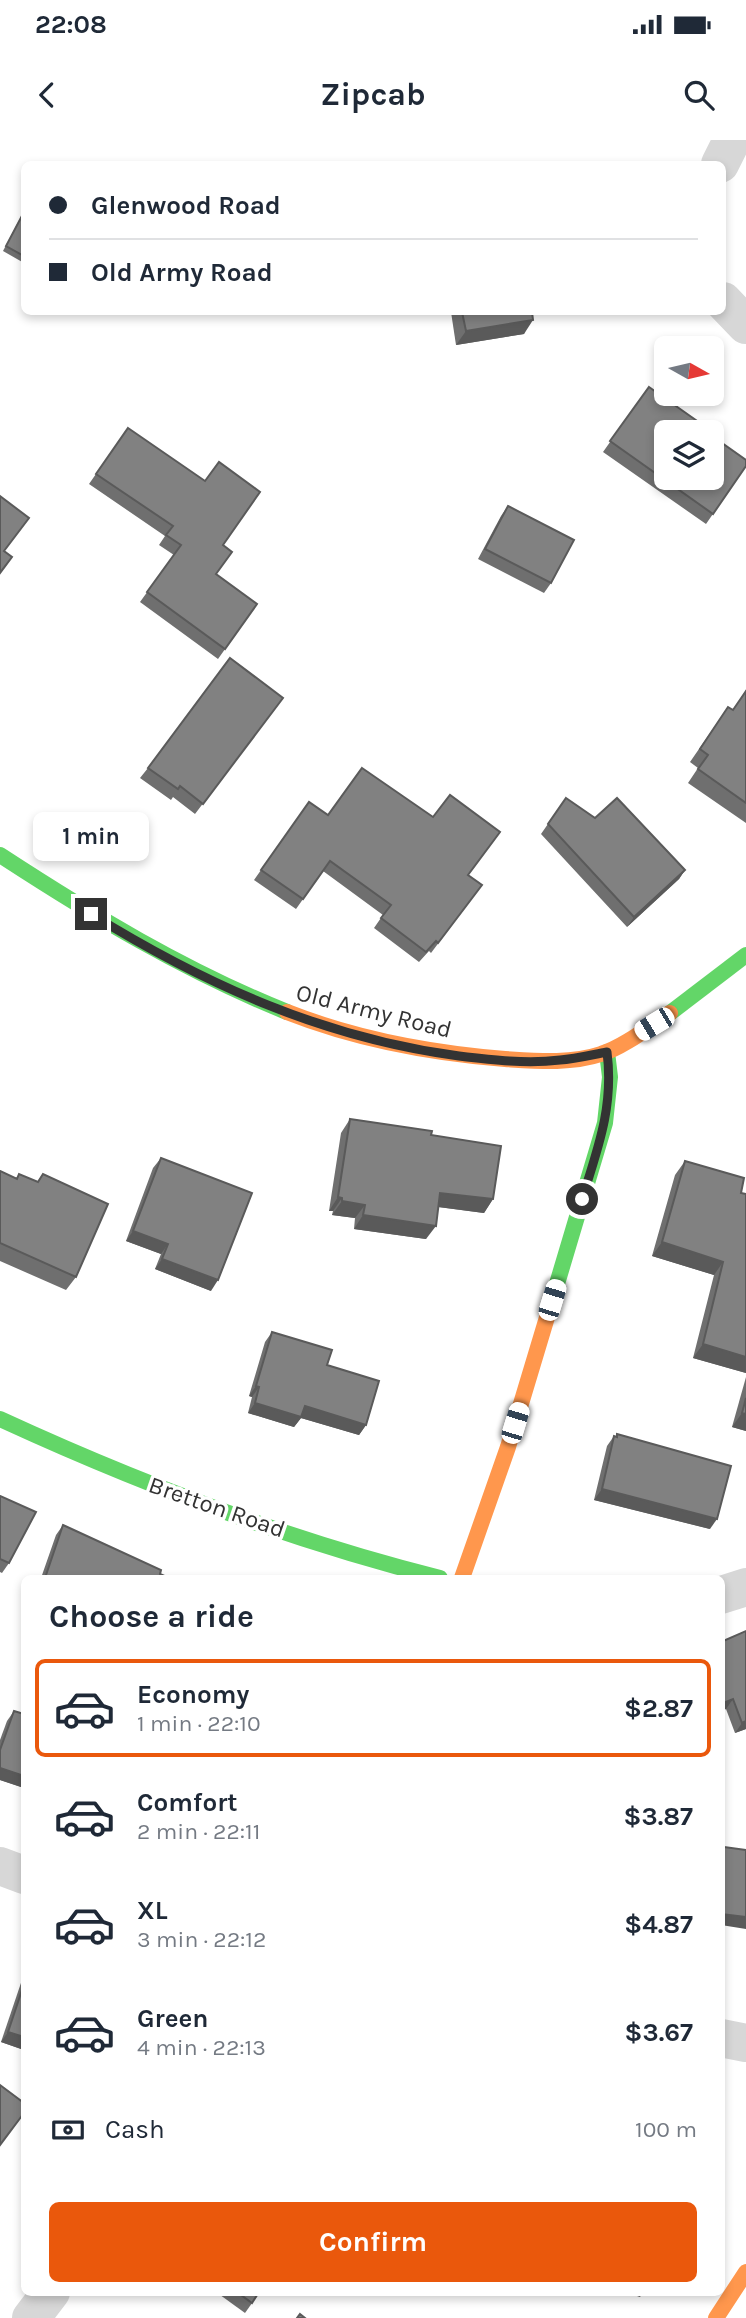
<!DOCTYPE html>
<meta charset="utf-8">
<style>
:root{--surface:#fff;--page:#f2f2f3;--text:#1f2937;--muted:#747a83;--line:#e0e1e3;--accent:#ea580c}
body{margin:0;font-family:Karla,sans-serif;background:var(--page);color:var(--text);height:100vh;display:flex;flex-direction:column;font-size:26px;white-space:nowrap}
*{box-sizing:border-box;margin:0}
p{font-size:23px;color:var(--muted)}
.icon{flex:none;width:38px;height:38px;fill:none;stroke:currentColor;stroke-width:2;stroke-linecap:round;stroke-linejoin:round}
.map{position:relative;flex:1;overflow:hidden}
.sheet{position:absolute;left:21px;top:1435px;width:704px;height:721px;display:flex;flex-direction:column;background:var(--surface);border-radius:10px;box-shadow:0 4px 10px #0003}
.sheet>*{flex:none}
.banner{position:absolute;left:21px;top:21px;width:705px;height:154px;border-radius:10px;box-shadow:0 4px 10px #0003;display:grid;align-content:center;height:154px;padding:0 28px;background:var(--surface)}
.needle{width:46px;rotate:98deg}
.buttons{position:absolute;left:654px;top:196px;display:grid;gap:14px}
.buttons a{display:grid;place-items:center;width:70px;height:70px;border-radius:10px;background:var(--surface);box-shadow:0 4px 10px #0003;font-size:35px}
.end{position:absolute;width:32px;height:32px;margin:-16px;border:9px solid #333;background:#fff;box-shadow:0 0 0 4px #fff}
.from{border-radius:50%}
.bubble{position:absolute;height:49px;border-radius:10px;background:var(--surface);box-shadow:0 4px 10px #0003;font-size:23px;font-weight:700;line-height:49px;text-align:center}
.car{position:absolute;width:21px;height:42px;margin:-21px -10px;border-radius:9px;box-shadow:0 0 5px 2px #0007;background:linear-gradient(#fff 24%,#345 0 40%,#fff 0 76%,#345 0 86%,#fff 0)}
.banner b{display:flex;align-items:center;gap:24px;height:66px;font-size:26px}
.banner b+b{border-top:2px solid var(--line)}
.banner i{width:18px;height:18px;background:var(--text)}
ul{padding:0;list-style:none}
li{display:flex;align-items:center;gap:21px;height:98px;margin:0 14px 10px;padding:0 14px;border:4px solid transparent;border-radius:10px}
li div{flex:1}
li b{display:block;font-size:26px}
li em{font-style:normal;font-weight:700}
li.active{border-color:var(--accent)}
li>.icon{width:63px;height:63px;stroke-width:1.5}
h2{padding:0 28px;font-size:32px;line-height:84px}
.pay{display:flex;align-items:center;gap:18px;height:77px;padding:0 28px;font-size:26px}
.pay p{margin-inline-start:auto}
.button{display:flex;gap:14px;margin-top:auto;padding:14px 28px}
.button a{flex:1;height:80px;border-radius:10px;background:var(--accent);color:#fff;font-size:28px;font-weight:700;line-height:80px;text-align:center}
.status{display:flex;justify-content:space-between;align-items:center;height:49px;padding:0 35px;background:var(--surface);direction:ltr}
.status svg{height:19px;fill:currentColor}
header{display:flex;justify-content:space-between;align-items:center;height:91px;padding:0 28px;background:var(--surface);font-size:32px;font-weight:700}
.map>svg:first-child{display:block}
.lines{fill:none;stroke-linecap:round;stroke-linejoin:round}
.street{stroke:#d7d7d7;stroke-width:38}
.fast{stroke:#63d668;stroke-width:16}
.slow{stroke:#ff974d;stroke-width:16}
.wall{fill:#6f6f6f}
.shaded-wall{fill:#5a5a5a}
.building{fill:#818181;stroke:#5a5a5a;stroke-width:2}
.route{stroke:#333;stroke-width:9}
.labels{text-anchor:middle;stroke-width:7;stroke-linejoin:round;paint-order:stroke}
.street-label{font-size:24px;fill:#333;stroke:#fff}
</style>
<div class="status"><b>22:08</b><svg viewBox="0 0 49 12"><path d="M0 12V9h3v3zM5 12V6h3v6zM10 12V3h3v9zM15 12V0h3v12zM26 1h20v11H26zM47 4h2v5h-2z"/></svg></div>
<header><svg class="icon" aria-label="back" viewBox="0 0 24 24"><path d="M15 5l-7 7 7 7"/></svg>Zipcab<svg class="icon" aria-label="search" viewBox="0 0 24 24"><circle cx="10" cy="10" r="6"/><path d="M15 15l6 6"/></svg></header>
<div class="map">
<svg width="746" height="2178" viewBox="0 0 746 2178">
<rect width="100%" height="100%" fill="#fff"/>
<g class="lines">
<g class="street">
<polyline points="720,24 732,0"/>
<polyline points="723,161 746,185"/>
<polyline points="721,1455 746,1447"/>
<polyline points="0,1726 24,1735"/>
<polyline points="721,1898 746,1903"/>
<polyline points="31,2178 51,2152"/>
</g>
<g class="fast">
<path d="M0 715C92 775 185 831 287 872"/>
<polyline points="670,873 746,815"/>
<polyline points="548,1174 605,983 610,937 607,912"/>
<path d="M0 1279C141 1344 289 1400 440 1438"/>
</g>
<g class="slow">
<path d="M287 872C358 900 430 913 505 919 537 921 571 924 601 914 624 907 650 886 670 873"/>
<polyline points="462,1438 508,1307 548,1174"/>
<polyline points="716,2178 746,2132"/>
</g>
</g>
<g class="wall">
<polygon points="24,71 24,123 3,111"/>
<polygon points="451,172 532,172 524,194 456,205"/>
<polygon points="649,247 707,288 705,291 746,326 706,384 603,312"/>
<polygon points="128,288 223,405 216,434 257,464 218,519 140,462 174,415 159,405 165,396 89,344"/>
<polygon points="508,366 551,443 544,453 478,419 501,376"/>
<polygon points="746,550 746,683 688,643 698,628 690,622 728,567 733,570"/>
<polygon points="283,558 195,674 173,657 171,660 140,638 148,628"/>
<polygon points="566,658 595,678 685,730 679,739 627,787 541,694"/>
<polygon points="309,662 328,675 468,735 482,745 431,813 429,811 419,822 374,788 383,775 323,731 296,769 254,740"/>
<polygon points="350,979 431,995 493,1059 484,1073 438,1067 426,1099 354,1089 355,1078 332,1075 333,1071 329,1071 341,993"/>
<polygon points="161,1018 211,1151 155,1129 161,1114 126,1101 153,1028"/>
<polygon points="685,1021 741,1053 746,1054 746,1233 693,1218 714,1135 652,1116 675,1035"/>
<polygon points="0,1031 16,1038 19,1034 37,1042 43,1034 76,1137 66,1150 0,1121"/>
<polygon points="272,1192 327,1225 366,1285 359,1295 301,1278 294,1287 248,1273 252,1257 249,1256 265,1202"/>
<polygon points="746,1237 746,1291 732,1287"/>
<polygon points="617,1294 710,1389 594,1360 607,1306 614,1296 616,1296"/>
<polygon points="0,1356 9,1423 2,1433 0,1432"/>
<polygon points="63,1385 160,1434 169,1438 41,1438 56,1395"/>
<polygon points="746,1491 746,1589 735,1593 726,1569 721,1571 721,1502"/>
<polygon points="14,1571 24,1574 24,1648 0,1640 0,1600 7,1581"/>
<polygon points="24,1834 24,1910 1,1902"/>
<polygon points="216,2152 260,2152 245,2173"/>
</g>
<g class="shaded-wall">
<polygon points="533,180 524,194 456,205 466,191"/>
<polygon points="685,730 679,739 627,787 634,777"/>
<polygon points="440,1053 493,1059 484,1073 431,1066"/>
<polygon points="338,1057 342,1058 333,1071 329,1071"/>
<polygon points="342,1061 365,1065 355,1078 332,1075"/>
<polygon points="363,1075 436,1086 426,1099 354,1089"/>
<polygon points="133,1091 168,1104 161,1114 126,1101"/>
<polygon points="662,1102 723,1122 714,1135 652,1116"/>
<polygon points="162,1119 218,1140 211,1151 155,1129"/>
<polygon points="703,1204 746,1217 746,1233 693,1218"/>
<polygon points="256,1246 259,1247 252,1257 249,1256"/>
<polygon points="255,1263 305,1266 366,1285 359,1295 301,1278 294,1287 248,1273"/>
<polygon points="742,1273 746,1274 746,1291 732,1287"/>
<polygon points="602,1349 717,1379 710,1389 594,1360"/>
<polygon points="733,1559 726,1569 721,1571 721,1564"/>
<polygon points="746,1581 746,1589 735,1593 742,1583"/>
<polygon points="0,1628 24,1636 24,1648 0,1640"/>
<polygon points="721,1774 746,1777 746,1789 721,1785"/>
<polygon points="8,1892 24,1897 24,1910 1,1902"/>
<polygon points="625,2152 643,2152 640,2157"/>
</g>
<g class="building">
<polygon points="24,72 24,116 6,106"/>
<polygon points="462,172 532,172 533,180 466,191"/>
<polygon points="649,247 707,288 704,290 707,292 667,292 667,338 712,338 712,296 746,320 746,326 713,374 610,301"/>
<polygon points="128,288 205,341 219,322 260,352 223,405 232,412 216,434 257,464 225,509 147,452 181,405 166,395 173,386 96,334"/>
<polygon points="0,356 29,378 4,411 12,417 0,433"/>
<polygon points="508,366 574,400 551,443 485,409"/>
<polygon points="230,518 283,558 203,664 180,646 178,649 148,628"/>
<polygon points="746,551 746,663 698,629 708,615 700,609 728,567 733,570"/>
<polygon points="362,628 433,677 450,655 500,692 468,735 482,745 438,803 436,801 426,812 381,778 391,765 330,721 303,759 261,730 309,662 328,675"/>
<polygon points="566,658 595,678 617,658 685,730 634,777 548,684"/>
<polygon points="350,979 432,991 431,995 501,1006 493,1059 440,1053 436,1086 363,1075 365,1065 342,1061 342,1058 338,1057"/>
<polygon points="161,1018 252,1053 218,1140 162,1119 168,1104 133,1091"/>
<polygon points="685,1021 744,1038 741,1053 746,1054 746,1217 703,1204 723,1122 662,1102"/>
<polygon points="0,1031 17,1039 19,1034 38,1042 43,1034 108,1064 76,1137 0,1103"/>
<polygon points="272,1192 332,1210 327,1225 379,1241 366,1285 305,1266 301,1277 255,1263 259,1247 256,1246"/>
<polygon points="746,1258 746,1274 742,1273"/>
<polygon points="617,1294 731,1326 717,1379 602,1349 614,1296 617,1297"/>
<polygon points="0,1356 36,1372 9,1423 0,1419"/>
<polygon points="63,1385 161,1430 160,1434 169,1438 45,1438"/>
<polygon points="746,1491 746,1581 742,1583 733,1559 721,1564 721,1502"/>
<polygon points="14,1571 24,1574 24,1636 0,1628 0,1610"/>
<polygon points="724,1707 746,1710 746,1777 721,1774 721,1713"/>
<polygon points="24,1844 24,1897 8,1892"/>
<polygon points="0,1945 24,1963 24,1973 0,2005"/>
<polygon points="237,2152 259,2152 252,2163"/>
<polygon points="300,2174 305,2178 297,2178"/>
</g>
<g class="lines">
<path class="route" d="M91 774C206 845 324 898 459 916 492 920 527 924 560 920 575 919 591 915 607 912 614 966 598 1008 582 1059"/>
</g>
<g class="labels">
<g class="street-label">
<text transform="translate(374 871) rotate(14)" y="8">Old Army Road</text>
<text transform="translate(217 1367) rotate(19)" y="8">Bretton Road</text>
</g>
</g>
</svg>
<div class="buttons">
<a><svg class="needle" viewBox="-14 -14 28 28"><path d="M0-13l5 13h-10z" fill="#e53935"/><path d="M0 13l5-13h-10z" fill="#747a83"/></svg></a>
<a><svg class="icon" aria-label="layers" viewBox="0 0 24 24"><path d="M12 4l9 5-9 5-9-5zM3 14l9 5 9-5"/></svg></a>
</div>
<i class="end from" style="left:582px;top:1059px"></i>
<i class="end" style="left:91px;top:774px"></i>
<div class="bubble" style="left:33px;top:672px;width:116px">1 min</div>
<i class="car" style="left:654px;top:884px;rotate:239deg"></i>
<i class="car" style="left:552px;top:1160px;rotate:17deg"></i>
<i class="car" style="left:515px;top:1283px;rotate:17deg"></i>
<div class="banner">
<b><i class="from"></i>Glenwood Road</b>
<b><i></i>Old Army Road</b>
</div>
<section class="sheet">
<h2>Choose a ride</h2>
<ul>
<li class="active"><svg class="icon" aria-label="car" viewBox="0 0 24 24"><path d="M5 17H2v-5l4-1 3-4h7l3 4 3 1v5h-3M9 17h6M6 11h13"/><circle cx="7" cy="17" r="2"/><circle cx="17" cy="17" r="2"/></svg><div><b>Economy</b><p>1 min · 22:10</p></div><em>$2.87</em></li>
<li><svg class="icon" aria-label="car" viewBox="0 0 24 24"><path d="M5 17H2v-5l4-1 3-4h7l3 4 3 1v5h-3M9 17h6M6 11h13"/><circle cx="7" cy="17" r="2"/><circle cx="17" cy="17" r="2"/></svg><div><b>Comfort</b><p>2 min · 22:11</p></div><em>$3.87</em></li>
<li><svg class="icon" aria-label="car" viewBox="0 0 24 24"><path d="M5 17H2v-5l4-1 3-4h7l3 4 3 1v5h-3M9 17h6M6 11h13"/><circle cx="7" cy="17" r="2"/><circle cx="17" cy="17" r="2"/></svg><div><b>XL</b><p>3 min · 22:12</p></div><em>$4.87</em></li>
<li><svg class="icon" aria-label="car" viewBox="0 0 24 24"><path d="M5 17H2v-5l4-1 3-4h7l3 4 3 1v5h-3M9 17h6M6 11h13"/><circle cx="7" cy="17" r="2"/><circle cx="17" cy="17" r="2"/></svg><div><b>Green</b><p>4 min · 22:13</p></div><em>$3.67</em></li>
</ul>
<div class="pay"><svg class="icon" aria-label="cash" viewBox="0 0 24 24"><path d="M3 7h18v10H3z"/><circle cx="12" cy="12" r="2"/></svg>Cash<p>100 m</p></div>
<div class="button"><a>Confirm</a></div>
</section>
</div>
